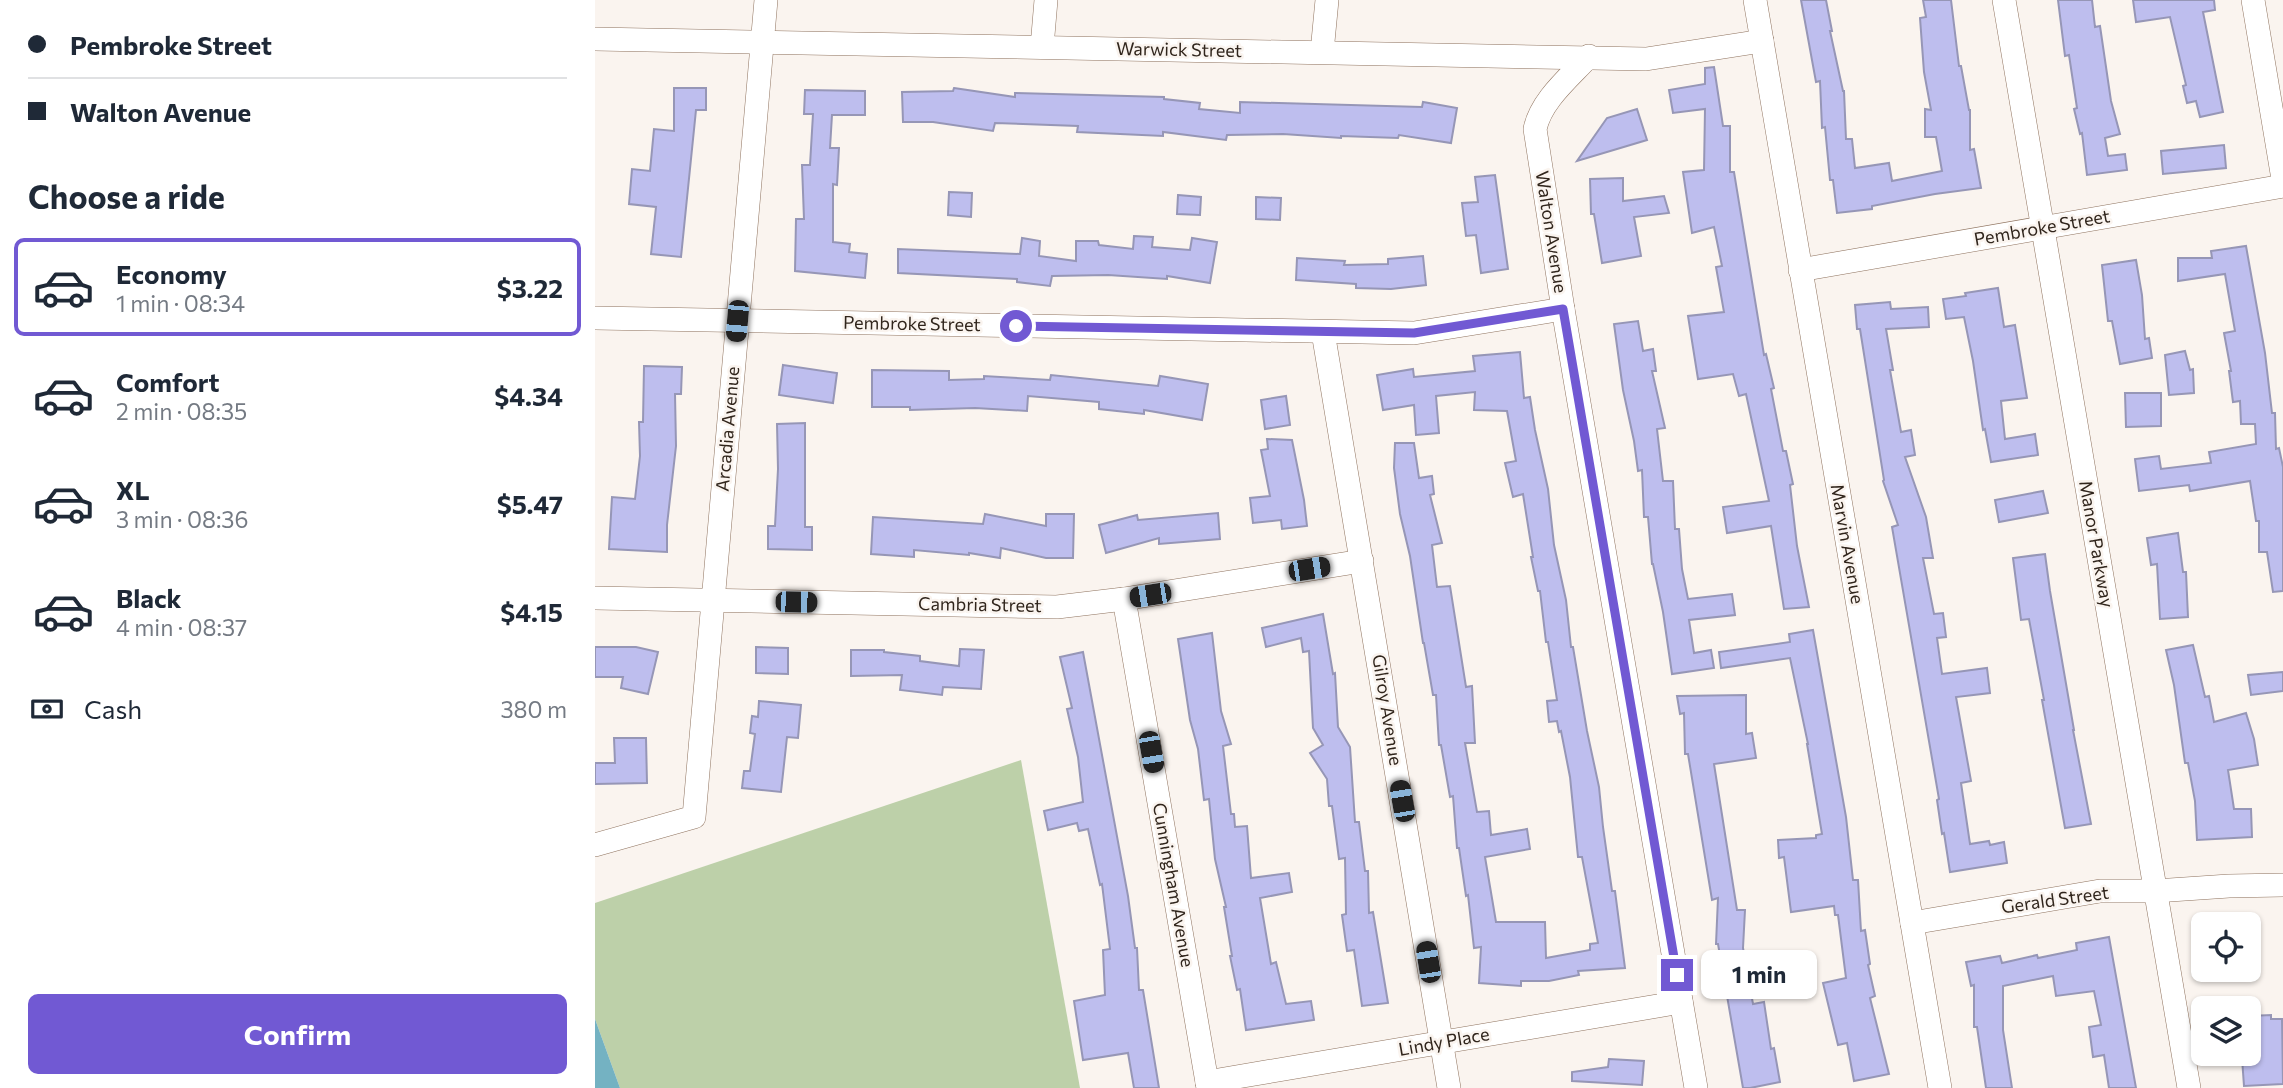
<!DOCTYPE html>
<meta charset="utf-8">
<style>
:root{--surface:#fff;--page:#f6f6f7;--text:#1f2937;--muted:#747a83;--line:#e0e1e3;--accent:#7159d3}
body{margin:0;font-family:Commissioner,sans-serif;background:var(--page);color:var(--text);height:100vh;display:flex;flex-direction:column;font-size:26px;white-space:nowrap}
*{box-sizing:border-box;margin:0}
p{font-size:23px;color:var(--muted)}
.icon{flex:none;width:38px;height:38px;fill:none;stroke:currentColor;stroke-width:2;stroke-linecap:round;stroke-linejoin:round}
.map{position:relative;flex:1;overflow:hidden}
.details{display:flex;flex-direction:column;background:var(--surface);width:595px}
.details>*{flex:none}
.guide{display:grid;align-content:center;height:154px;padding:0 28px;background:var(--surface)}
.controls{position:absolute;left:1596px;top:912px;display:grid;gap:14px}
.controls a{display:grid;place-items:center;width:70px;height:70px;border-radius:10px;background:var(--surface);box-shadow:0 2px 5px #0004;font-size:35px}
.end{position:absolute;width:32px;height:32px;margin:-16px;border:9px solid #7159d3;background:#fff;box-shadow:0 0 0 4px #fff}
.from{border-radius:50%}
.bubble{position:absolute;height:49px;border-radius:10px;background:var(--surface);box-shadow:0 2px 5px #0004;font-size:23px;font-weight:700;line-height:49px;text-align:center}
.car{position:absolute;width:21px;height:42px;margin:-21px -10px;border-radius:9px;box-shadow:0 0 5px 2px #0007;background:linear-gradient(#222 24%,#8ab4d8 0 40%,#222 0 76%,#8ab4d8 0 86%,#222 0)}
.guide b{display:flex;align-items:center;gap:24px;height:66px;font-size:26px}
.guide b+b{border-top:2px solid var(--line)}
.guide i{width:18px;height:18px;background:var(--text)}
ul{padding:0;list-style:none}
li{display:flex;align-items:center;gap:21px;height:98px;margin:0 14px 10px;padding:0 14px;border:4px solid transparent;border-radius:10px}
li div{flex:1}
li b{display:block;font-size:26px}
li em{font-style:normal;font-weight:700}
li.selected{border-color:var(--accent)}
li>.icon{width:63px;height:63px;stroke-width:1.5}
h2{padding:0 28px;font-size:32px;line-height:84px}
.pay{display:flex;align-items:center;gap:18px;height:77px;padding:0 28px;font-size:26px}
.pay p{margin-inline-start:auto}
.button{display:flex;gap:14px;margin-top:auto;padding:14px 28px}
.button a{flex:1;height:80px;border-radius:10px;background:var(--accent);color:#fff;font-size:28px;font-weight:700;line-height:80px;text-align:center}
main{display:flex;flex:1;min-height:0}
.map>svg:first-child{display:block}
.green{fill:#bdd0a9}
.water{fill:#74b2c2}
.building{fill:#bebeee;stroke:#9696b6;stroke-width:2}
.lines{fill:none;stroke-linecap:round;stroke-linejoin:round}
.street-casing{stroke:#8f735f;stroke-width:24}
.street{stroke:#fff;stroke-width:23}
.route{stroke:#7159d3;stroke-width:9}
.labels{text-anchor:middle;stroke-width:5;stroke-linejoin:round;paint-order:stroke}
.street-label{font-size:18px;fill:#30251c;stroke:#faf4ef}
</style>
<main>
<section class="details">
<div class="guide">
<b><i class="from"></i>Pembroke Street</b>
<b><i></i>Walton Avenue</b>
</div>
<h2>Choose a ride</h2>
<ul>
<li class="selected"><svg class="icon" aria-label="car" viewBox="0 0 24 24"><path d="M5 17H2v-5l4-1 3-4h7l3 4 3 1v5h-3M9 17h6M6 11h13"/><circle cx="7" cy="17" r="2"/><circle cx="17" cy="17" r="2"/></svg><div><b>Economy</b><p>1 min · 08:34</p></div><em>$3.22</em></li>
<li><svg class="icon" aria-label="car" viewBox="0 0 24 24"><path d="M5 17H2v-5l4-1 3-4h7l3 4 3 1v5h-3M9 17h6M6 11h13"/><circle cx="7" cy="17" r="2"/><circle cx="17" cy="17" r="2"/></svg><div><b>Comfort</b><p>2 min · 08:35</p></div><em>$4.34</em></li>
<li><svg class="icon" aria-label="car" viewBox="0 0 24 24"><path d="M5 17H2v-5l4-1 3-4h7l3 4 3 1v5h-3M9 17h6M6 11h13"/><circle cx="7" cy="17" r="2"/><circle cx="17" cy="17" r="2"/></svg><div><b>XL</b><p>3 min · 08:36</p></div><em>$5.47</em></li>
<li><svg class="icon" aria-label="car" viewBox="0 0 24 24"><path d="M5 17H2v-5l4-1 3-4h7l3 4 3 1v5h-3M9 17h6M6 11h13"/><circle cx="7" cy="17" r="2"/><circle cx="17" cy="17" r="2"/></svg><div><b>Black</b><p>4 min · 08:37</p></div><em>$4.15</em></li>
</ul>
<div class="pay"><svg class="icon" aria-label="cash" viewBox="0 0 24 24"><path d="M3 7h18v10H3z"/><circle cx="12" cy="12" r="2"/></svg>Cash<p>380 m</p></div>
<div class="button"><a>Confirm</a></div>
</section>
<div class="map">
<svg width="1688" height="1088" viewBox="0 0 1688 1088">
<rect width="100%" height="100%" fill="#faf4ef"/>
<polygon class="green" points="426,760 485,1088 25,1088 0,1019 0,903"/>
<polygon class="water" points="0,1019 25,1088 0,1088"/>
<g class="building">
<polygon points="1206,0 1231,0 1237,31 1235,31 1248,91 1249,91 1251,139 1257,139 1260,168 1294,163 1297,181 1347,171 1341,137 1330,137 1330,109 1336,110 1329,72 1325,18 1331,17 1328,0 1356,0 1364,66 1366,66 1374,110 1375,110 1375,150 1379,149 1386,188 1340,194 1277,206 1277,209 1242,213 1238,180 1235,180 1230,127 1227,128 1225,81 1221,82"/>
<polygon points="1463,0 1497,0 1500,27 1505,26 1516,101 1525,134 1510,138 1513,156 1530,154 1532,170 1492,175 1487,133 1485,134 1479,109 1482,108 1474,55 1470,56"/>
<polygon points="1538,0 1619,0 1620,10 1608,12 1628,112 1605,117 1601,101 1592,103 1588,86 1591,85 1575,17 1541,22"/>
<polygon points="1119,67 1128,126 1135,126 1135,172 1139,172 1169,355 1171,354 1179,388 1176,389 1188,451 1191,451 1198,484 1195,485 1202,546 1214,607 1189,609 1176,526 1132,533 1128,507 1174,501 1151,394 1144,396 1138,374 1103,379 1093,316 1129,312 1121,267 1127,266 1119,227 1097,233 1088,172 1109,170 1110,109 1078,113 1074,90 1110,84 1110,68"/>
<polygon points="79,88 111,88 111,110 101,110 86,257 56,254 61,207 34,204 37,169 55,171 59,129 79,131"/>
<polygon points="359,88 420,97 420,93 569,97 569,99 605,103 604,109 645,113 645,102 827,107 828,102 862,108 856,143 804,135 803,138 746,136 746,138 688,134 632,135 631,140 568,132 568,136 482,132 483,126 400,123 398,131 338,122 308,122 307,92 358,91"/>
<polygon points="210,90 270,91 270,115 237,115 235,148 244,148 242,185 238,184 238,242 255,244 254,252 272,254 270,278 200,271 201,219 209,219 207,165 215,165 218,114 209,114"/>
<polygon points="1042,109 1052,140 982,161 1012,118"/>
<polygon points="1629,145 1631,168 1568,174 1566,151"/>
<polygon points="900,175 913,269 886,273 881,235 871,236 867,203 883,202 880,177"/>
<polygon points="1028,178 1028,201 1069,196 1074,213 1039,217 1046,256 1007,263 999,214 996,214 995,179"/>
<polygon points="354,192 377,193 376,217 353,215"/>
<polygon points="583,195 606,197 605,215 582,214"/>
<polygon points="661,197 686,198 685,220 661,219"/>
<polygon points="539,236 558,237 557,247 595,250 597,238 622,242 615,283 572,276 572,279 513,275 457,276 455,286 422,282 422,279 303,273 303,249 425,254 427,238 445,241 444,256 481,261 481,241 503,241 504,245 538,249"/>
<polygon points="1651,246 1670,353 1677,413 1680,413 1681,449 1684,448 1688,467 1688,591 1678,592 1672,552 1664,552 1664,521 1661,521 1655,481 1595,491 1594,485 1544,491 1540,459 1564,456 1566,469 1616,463 1614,452 1661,444 1660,424 1646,424 1645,401 1638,402 1634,371 1636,371 1629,333 1640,331 1630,274 1583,281 1583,258 1617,258 1616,251"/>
<polygon points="828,256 831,285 796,289 761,288 761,284 701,280 702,258 750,261 749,265 793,264 793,259"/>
<polygon points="1541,260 1547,295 1550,339 1554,338 1557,358 1525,364 1517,321 1513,321 1507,265"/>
<polygon points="1403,288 1409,327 1420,325 1432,398 1406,401 1410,439 1440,434 1443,455 1396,462 1390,429 1388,430 1378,361 1369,317 1351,319 1348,299 1371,296 1370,293"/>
<polygon points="1295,302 1296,309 1333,307 1334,327 1291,329 1298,370 1295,370 1306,432 1316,430 1320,455 1310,457 1331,517 1338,558 1328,558 1339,614 1348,613 1351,637 1342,638 1347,674 1392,668 1395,693 1361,697 1376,781 1366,783 1375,844 1394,841 1395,845 1409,842 1412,863 1355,872 1349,833 1347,834 1342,800 1344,799 1297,527 1303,525 1288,481 1289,480 1265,329 1262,329 1260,305"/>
<polygon points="1043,321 1048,351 1058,349 1061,371 1057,371 1070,428 1062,429 1068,481 1078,481 1080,529 1084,529 1087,569 1093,599 1137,594 1140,615 1094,620 1099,653 1116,650 1119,668 1077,674 1068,612 1058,564 1057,564 1053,517 1049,517 1047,470 1043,471 1039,441 1028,390 1019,324"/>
<polygon points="1590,351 1595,370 1598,369 1599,393 1574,395 1570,355"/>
<polygon points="925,352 929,398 935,397 940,430 953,489 959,545 971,600 976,647 978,647 992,731 1004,787 1008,827 1017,891 1020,891 1030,968 983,971 984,975 954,981 926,981 926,986 884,983 886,947 879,948 873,895 871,896 864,848 862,848 858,796 855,797 846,745 844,745 841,695 838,695 829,643 828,643 815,556 805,514 799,468 800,443 819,443 824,478 837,476 839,494 835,495 847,543 837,545 842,587 855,586 871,687 877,686 880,743 870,743 882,812 894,811 896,835 932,829 935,849 890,857 901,922 950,922 951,958 995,950 995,944 1003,943 987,857 983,857 975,777 966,731 964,732 962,721 954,722 952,701 962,700 953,642 951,642 945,591 943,591 936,557 938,557 928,494 918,497 910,463 921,461 912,411 879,410 880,392 841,396 844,433 821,435 819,405 788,410 782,375 818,369 819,377 880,371 878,356"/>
<polygon points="188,365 242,373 238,403 184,395"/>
<polygon points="49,366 87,367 86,394 80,394 81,446 72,525 72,552 14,549 17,497 40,499 45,456 44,422 48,422"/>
<polygon points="277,370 354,371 354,380 389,379 389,376 455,380 456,375 563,386 565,376 613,384 607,420 549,410 549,414 504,409 504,402 433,396 432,411 380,408 315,410 315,407 277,407"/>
<polygon points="1530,393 1566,393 1566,426 1531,427"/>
<polygon points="691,396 695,425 670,429 666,400"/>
<polygon points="210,423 210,527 217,527 217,550 173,549 173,526 180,526 183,469 182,424"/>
<polygon points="672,439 697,440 709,500 712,526 687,529 686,520 658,523 655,498 675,496 666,450 673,449"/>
<polygon points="1448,491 1453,513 1404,522 1400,500"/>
<polygon points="623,513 625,539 564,544 564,538 511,553 504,525 542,515 543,520"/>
<polygon points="390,514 451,526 451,514 479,514 478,558 451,558 406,548 405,558 374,553 374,555 319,550 319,557 276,554 278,517 388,524"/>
<polygon points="1583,533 1588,572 1591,572 1593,617 1565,619 1562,564 1556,565 1552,538"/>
<polygon points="1450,554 1455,591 1479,730 1478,730 1496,824 1470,828 1447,700 1449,700 1434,619 1426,620 1418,558"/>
<polygon points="728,614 738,674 740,673 743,727 755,747 760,822 764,822 770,871 773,871 774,913 778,912 793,1003 767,1006 759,950 752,951 747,915 751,914 750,858 744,859 737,806 734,806 732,779 715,753 728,745 718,728 714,651 708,652 706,638 671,647 667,628"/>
<polygon points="1218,630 1251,817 1258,880 1263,880 1266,931 1270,930 1275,964 1273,965 1280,996 1275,998 1294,1074 1259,1081 1252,1043 1243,1045 1228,983 1251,978 1243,915 1240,915 1239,906 1196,912 1189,857 1184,858 1183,840 1221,838 1221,835 1227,834 1212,744 1213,744 1195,658 1126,668 1124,652 1195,642 1194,634"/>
<polygon points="617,633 626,711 636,744 628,746 636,814 639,814 640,827 652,826 656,878 694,873 697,892 665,898 676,964 681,962 691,1004 716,1001 719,1020 651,1030 645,989 642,990 635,956 637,956 629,907 631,907 620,859 614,799 609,800 603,749 595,720 583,639"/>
<polygon points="1598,645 1610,697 1614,696 1619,722 1651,713 1659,739 1663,765 1633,770 1639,809 1656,809 1657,837 1602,840 1600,801 1593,763 1590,763 1579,685 1571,650"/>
<polygon points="0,647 41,647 63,652 53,694 26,688 28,677 0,677"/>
<polygon points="161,647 193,648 193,674 161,673"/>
<polygon points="365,649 389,650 386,689 348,687 347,695 305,690 307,675 256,676 256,650 289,650 289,652 325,656 325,661 364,666"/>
<polygon points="488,652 533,896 540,948 542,948 544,990 548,990 564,1088 539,1088 533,1053 488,1060 479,1001 510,995 508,950 515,949 507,884 505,885 493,829 484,831 482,823 453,830 449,811 488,802 483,757 472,709 477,708 465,657"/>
<polygon points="1688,672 1688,691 1656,695 1653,675"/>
<polygon points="1151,695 1151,734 1157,733 1161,758 1119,764 1142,910 1150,910 1148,948 1158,1004 1169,1002 1176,1049 1179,1048 1185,1082 1155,1088 1148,1088 1123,944 1121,944 1123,898 1117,900 1093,754 1090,754 1089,713 1085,714 1082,696"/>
<polygon points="164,701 206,705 203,738 192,737 186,792 147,788 149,771 155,771 160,734 155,733 157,716 163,717"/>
<polygon points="19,738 51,738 52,783 0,784 0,763 20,763"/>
<polygon points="1514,937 1541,1088 1514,1088 1509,1055 1498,1057 1494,1027 1506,1025 1499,991 1461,996 1458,976 1408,986 1408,1030 1417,1088 1391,1088 1382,1027 1379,1027 1379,985 1376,986 1371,962 1405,956 1407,963 1442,955 1443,958 1482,950 1481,943"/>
<polygon points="1676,1015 1676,1019 1687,1019 1688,1084 1649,1086 1647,1058 1654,1058 1654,1016"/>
<polygon points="1014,1059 1049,1061 1047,1085 977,1081 977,1072 1013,1067"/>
</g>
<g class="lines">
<defs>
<g id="street">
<polyline points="1160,0 1345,1088"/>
<polyline points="1409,0 1594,1088"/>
<polyline points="1658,0 1688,179"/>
<polyline points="0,39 1051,59 1167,41"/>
<polyline points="447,47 451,0"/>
<polyline points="727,52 732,0"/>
<path d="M994 56C975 77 946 100 940 129L968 309 1101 1088"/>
<polyline points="1205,270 1688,186"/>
<polyline points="0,318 819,333 968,309"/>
<polyline points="728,332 854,1088"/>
<polyline points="0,598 462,607 529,599 767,561"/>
<polyline points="529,599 613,1088"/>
<polyline points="0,845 99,817 171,0"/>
<polyline points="1317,923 1505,891 1560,891 1634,886 1688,885"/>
<polyline points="612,1082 1086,1002"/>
</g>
</defs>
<use href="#street" class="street-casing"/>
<use href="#street" class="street"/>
</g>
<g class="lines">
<polyline class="route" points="421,326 819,333 968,309 1082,975"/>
</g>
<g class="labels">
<g class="street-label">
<text transform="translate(584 50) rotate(1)" y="6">Warwick Street</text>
<text transform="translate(1447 228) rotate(-10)" y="6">Pembroke Street</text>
<text transform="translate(956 232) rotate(81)" y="6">Walton Avenue</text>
<text transform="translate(317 324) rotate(1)" y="6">Pembroke Street</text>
<text transform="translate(133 429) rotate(-85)" y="6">Arcadia Avenue</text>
<text transform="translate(1252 544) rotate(80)" y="6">Marvin Avenue</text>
<text transform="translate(1501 544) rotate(80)" y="6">Manor Parkway</text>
<text transform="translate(385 605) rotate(1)" y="6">Cambria Street</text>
<text transform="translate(792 710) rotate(81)" y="6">Gilroy Avenue</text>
<text transform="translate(578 885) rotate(80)" y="6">Cunningham Avenue</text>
<text transform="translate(1460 900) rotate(-8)" y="6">Gerald Street</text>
<text transform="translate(849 1042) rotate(-10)" y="6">Lindy Place</text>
</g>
</g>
</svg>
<div class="controls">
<a><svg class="icon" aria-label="locate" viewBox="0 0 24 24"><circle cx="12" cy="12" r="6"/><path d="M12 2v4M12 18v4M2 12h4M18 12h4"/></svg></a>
<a><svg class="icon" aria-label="layers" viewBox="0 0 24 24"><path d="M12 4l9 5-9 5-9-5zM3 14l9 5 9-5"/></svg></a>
</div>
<i class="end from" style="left:421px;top:326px"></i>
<i class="end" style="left:1082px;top:975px"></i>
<div class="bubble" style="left:1106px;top:950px;width:116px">1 min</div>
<i class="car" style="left:142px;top:321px;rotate:185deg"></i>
<i class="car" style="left:714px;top:569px;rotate:81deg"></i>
<i class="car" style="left:555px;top:595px;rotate:261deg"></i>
<i class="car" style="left:201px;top:602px;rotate:91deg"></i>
<i class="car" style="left:556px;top:752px;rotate:170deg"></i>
<i class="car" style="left:807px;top:801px;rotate:350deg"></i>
<i class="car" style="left:833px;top:962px;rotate:351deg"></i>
</div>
</main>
